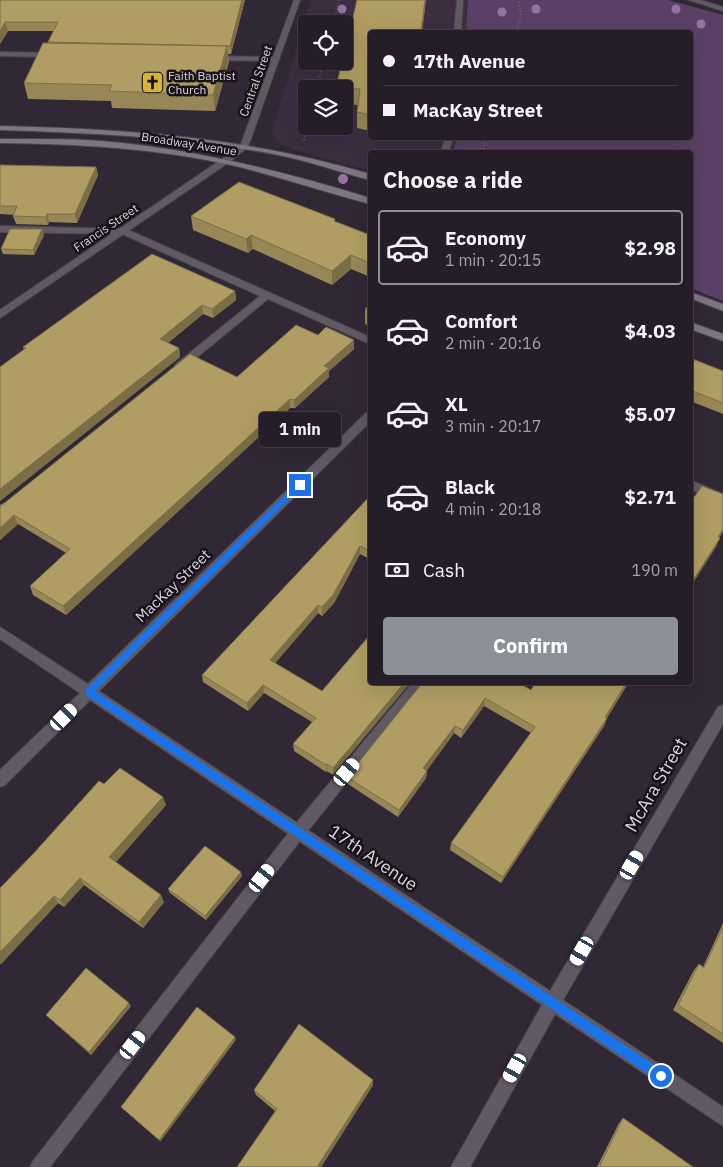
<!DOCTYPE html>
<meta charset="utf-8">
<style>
:root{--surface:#251e28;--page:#312b34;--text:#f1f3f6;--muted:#a3a2a8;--line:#423c45;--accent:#8c9099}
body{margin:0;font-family:"IBM Plex Sans",sans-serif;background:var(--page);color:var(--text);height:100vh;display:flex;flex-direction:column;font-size:19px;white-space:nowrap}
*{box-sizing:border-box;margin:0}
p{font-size:16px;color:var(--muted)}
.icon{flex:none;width:28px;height:28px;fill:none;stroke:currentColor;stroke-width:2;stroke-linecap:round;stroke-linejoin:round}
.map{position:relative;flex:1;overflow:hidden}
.sheet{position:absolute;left:368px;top:150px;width:325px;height:535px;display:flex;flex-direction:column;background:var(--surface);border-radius:5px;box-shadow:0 5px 20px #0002,0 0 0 1px var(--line)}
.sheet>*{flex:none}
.guide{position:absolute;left:368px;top:30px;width:325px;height:110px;border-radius:5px;box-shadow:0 5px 20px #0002,0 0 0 1px var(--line);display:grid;align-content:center;height:110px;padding:0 15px;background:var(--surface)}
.tools{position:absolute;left:298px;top:15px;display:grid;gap:10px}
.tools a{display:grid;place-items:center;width:55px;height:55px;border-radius:5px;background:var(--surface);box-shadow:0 5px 20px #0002,0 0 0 1px var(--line);font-size:25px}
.end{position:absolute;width:22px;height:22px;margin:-11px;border:6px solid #1a73e8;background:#fff;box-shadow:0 0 0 2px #fff}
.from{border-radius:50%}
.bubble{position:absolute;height:35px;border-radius:5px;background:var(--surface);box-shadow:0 5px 20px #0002,0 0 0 1px var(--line);font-size:16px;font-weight:700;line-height:35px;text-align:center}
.car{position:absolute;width:15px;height:30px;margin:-15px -8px;border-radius:6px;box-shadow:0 0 4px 1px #0007;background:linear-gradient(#fff 24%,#345 0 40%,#fff 0 76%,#345 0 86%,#fff 0)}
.guide b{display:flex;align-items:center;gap:18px;height:48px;font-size:19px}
.guide b+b{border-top:1px solid var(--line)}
.guide i{width:12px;height:12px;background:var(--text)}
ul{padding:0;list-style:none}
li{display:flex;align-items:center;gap:15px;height:75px;margin:0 10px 8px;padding:0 5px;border:2px solid transparent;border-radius:5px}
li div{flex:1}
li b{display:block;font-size:19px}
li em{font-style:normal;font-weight:700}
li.current{border-color:var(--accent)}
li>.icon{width:45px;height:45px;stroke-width:1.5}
h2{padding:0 15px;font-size:22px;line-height:60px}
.pay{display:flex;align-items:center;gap:12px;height:55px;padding:0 15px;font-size:19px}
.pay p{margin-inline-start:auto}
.cta{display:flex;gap:10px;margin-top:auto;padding:10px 15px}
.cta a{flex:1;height:58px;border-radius:5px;background:var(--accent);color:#fff;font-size:20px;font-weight:700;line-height:58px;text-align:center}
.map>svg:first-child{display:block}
.built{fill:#3b2e41;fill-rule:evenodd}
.green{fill:#5b4065}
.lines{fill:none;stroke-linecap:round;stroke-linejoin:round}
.lane-casing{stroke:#4c4350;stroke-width:2}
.street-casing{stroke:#4c4350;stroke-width:2}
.secondary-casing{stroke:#4c4350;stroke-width:2}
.path{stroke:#847c87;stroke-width:2;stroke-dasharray:0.5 2.5;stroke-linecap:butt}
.lane{fill:#605b62;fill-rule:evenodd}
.street{fill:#605b62;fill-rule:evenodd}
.secondary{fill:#7d7680;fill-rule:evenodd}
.tree{fill:#9373a0}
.wall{fill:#978756}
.shaded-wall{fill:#7b6e46}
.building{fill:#b09d64;stroke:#7b6e46}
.route{fill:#1a73e8}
.labels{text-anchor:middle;stroke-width:5;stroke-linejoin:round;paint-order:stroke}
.far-poi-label{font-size:12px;fill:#d9d3db;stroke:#171318;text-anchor:start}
.far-street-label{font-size:12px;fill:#d9d3db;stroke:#171318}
.street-label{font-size:15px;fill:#d9d3db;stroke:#171318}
.near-street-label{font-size:18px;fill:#d9d3db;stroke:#171318}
</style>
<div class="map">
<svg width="723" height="1167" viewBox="0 0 723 1167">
<rect width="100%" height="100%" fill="#312835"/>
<path class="built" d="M310 0H468L466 32H370V138H457L453 152H370V171L291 149 278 142 272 133ZM306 24H344V61H306ZM306 89H344V126H306Z"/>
<polygon class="green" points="468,0 668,0 723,15 723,301 690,288 690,152 453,152 457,138 690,138 690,32 466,32"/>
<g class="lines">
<defs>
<g id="lane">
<polygon points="457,0 463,0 461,32 454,32"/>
<polygon points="0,52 53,53 57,55 53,57 0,56"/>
<polygon points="210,56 276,57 280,59 276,61 213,60 210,60"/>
<polygon points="445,138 453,138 449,152 441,152"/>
<polygon points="0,226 126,229 370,337 370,344 268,299 184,368 176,368 175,366 176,364 260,296 122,234 0,232"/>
<polygon points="690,480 723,494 723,503 690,489"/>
<polygon points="413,682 427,682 303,837 50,1167 30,1167 33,1161 293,827"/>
</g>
<g id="street">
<polygon points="294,0 300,0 248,147 228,163 0,318 0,310 222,159 241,144"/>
<polygon points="689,0 700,0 723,7 723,11"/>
<polygon points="370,412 370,422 99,691 550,991 718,707 723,705 723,724 563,1000 723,1107 723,1126 555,1014 470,1167 451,1167 542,1005 90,700 5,785 0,787 0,770 80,693 0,639 0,627 88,684 366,413"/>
</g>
<g id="secondary">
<path d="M0 126C128 129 246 137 370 174V180C339 172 309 161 278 155 186 137 93 133 0 130Z"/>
<path d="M0 139C41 139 81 138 122 143 206 152 289 173 370 198V204C323 192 278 176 231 165 154 148 78 144 0 143Z"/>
<polygon points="690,292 723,304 723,311 690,298"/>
<polygon points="690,322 723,334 723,341 690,329"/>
</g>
</defs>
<use href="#lane" class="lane-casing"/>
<use href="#street" class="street-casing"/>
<use href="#secondary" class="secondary-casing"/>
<g class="path">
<polyline points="333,24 339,0"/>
<polyline points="344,29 348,25 354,26"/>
<polyline points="517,32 521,13 518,0"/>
<polyline points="344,33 352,38"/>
<polyline points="317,89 323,61"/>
<polyline points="304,140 307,126"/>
<polyline points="465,149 485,149"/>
<polyline points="483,152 486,138"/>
</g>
<use href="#lane" class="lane"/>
<use href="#street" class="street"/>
<use href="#secondary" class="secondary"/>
</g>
<g class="tree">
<circle cx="342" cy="9" r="4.5"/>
<circle cx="536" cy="9" r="4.5"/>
<circle cx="676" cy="9" r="4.5"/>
<circle cx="502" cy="12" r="4.5"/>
<circle cx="701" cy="24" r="4.5"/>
<circle cx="343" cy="179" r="5"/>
</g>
<g class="wall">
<polygon points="0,0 245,0 231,54 228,54 229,62 215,111 112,108 111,101 28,99 24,83 48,43 54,31 8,31 0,44"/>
<polygon points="357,0 426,0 422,32 370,32 370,131 357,128 357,112 358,105 344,104 344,89 336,89 342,61 344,61 344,56"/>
<polygon points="0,165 96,167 98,175 77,223 49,222 48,225 16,224 13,216 14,215 0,214"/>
<polygon points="191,216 335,219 335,222 370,235 370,277 351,269 332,285 253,249 248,253 193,230"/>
<polygon points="44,235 34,255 3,254 1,249"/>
<polygon points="235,291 236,300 213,318 203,314 168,343 179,348 180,357 0,501 0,367 24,350 23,347"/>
<polygon points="370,305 370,326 365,324 365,309"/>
<polygon points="318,335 354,340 354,349 329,371 329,377 295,408 290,408 66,615 33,595 30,586 66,553 18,524 0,540 0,505 237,377"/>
<polygon points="690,358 723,371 723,414 690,401"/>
<polygon points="370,496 370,559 360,554 334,603 322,616 318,613 275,663 322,691 367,638 367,632 370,629 370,682 333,775 327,771 326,772 294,751 293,744 312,722 264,693 248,711 203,682 202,675"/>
<polygon points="423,682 531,690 536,682 629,682 607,718 604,726 501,883 450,850 451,843 531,733 484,706 461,738 454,733 427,770 426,778 398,817 348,784 347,777"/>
<polygon points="166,805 116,862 164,902 143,928 84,885 64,907 58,903 1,964 0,963 0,888"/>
<polygon points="242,876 206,920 170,893 168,889"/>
<polygon points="723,923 723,1043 673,1010 694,970 699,964 703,967"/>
<polygon points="131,1006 91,1055 46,1015"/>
<polygon points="373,1085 321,1167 237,1167 275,1111 256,1095 254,1090"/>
<polygon points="623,1118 693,1167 597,1167 619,1123"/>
</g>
<g class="shaded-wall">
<polygon points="242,0 245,0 231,54 230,46"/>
<polygon points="425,0 426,0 422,32 421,32"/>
<polygon points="5,22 8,31 0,44 0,32"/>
<polygon points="227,46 229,62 215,111 213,95"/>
<polygon points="96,167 98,175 77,223 75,214"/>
<polygon points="47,214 49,222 48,225 46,217"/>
<polygon points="42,229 44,235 34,255 33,250"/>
<polygon points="251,235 253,249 248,253 246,239"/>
<polygon points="351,255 351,269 332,285 332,271"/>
<polygon points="235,291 236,300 213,318 212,309"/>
<polygon points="202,305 203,314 161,348 160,339"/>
<polygon points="354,340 354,349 329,371 329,377 295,408 294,400 324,366"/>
<polygon points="179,348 180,357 0,501 0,489"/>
<polygon points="290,399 290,408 66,615 63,606"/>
<polygon points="14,515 18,524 0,540 0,528"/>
<polygon points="723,529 723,532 714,546 718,537"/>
<polygon points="720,538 716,547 690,588 690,585"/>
<polygon points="360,546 360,554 334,603 322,616 322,607"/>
<polygon points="318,605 318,613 271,668 270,660"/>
<polygon points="405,682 411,682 333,775 333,768"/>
<polygon points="627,682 629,682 602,725 605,717"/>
<polygon points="263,685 264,693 248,711 247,703"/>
<polygon points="485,698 484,706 461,738 463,730"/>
<polygon points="607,718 604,726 501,883 503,877"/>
<polygon points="455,726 454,733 423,776 423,768"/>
<polygon points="327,764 327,771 326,772 326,765"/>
<polygon points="427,771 426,778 398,817 399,810"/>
<polygon points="163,797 166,805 113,865 109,857"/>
<polygon points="241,872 242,876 206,920 205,916"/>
<polygon points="80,878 84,885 64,907 60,900"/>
<polygon points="161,895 164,902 143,928 139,922"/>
<polygon points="54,896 58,903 1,964 0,963 0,952"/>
<polygon points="129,1003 131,1006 91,1055 89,1052"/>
<polygon points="235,1037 236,1040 160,1142 159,1140"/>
<polygon points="373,1080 373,1085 321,1167 317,1167"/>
</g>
<g class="building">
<polygon points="0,0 242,0 230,46 48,42 58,22 5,22 0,32"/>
<polygon points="357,0 425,0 421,32 370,32 370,115 357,112 360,89 336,88 342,61 344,61 344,56"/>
<polygon points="43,43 227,46 213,95 109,91 112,85 24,83"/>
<polygon points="0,165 96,167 75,214 47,214 46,217 13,216 17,206 0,206"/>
<polygon points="239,182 335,219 334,221 370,235 370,263 351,255 332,271 251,235 246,239 191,216"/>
<polygon points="10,229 42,229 33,250 1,249"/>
<polygon points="152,254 235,291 212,309 202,305 160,339 179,348 0,489 0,367 26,348 23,347"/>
<polygon points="370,305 370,311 365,309"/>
<polygon points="296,325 318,335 326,327 354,340 324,366 329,368 294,400 290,399 63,606 30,586 70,549 14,515 0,528 0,505 2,505 190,354 237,377"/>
<polygon points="690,358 723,371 723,403 690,390 690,391"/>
<polygon points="702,486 723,494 723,529 718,537 720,538 690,585 690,503"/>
<polygon points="370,496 370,551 360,546 333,595 322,607 318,605 270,660 322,691 370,635 370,682 405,682 333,768 327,764 326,765 293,744 316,718 263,685 247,703 202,675"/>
<polygon points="423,682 517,682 531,690 536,682 627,682 605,717 607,718 503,877 451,843 535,727 485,698 463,730 455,726 423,768 427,771 399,810 347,777"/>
<polygon points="120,768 163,797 109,857 161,895 139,922 80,878 60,900 54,896 0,952 0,888 33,854 99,781 104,784"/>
<polygon points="205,846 241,872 205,916 168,889"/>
<polygon points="723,927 723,1034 678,1005 699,964 704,968"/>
<polygon points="86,968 129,1003 89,1052 46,1015"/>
<polygon points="197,1007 235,1037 159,1140 121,1107"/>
<polygon points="299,1024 373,1080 317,1167 237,1167 277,1109 254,1090"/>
<polygon points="623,1118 693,1167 602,1167 600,1165"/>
</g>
<polygon class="route" points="297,483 300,483 304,485 95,691 665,1072 666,1076 665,1080 661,1081 657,1080 86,695 86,689"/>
<defs>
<symbol id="church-square" viewBox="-11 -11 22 22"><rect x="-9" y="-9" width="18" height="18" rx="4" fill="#d9b334" stroke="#171318"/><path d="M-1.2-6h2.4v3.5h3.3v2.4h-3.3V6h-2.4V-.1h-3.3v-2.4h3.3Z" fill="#111"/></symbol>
</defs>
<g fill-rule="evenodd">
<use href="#church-square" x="140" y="70" width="25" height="25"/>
</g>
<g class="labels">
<g class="far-poi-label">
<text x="168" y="80">Faith Baptist<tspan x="168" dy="14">Church</tspan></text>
</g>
<g class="far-street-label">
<text transform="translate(256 81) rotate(-70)" y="4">Central Street</text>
<text transform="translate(189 144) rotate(9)" y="4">Broadway Avenue</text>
<text transform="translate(106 228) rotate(-34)" y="4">Francis Street</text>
</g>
<g class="street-label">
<text transform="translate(173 586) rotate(-44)" y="5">MacKay Street</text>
</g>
<g class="near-street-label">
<text transform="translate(656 785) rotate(-60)" y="6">McAra Street</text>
<text transform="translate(373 858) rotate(34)" y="6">17th Avenue</text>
</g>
</g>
</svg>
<div class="tools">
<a><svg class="icon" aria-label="locate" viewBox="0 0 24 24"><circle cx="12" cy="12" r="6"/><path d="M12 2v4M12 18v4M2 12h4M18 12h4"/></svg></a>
<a><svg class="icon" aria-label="layers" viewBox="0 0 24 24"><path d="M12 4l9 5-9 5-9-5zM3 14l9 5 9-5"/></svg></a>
</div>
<i class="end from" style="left:661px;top:1076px"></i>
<i class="end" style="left:300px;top:485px"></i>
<div class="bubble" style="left:259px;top:412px;width:82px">1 min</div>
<i class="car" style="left:64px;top:717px;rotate:45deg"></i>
<i class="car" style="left:347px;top:772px;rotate:40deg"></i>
<i class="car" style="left:632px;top:865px;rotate:30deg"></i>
<i class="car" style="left:262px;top:878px;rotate:38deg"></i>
<i class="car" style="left:582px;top:951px;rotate:210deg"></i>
<i class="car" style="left:133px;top:1045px;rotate:38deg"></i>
<i class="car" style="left:515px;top:1068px;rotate:209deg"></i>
<div class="guide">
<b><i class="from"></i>17th Avenue</b>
<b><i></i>MacKay Street</b>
</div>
<section class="sheet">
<h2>Choose a ride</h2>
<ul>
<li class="current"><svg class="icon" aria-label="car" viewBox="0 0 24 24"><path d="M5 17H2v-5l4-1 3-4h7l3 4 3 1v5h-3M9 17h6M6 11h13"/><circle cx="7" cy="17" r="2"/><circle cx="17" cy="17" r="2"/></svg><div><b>Economy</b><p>1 min · 20:15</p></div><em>$2.98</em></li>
<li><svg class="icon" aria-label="car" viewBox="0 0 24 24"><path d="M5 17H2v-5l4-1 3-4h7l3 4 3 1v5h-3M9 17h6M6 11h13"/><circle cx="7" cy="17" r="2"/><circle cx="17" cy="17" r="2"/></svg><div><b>Comfort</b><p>2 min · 20:16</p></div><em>$4.03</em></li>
<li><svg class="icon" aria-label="car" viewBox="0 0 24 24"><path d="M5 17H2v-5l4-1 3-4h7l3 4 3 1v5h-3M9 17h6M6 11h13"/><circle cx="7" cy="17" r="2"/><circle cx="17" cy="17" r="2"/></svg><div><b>XL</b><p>3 min · 20:17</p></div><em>$5.07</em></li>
<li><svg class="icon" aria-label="car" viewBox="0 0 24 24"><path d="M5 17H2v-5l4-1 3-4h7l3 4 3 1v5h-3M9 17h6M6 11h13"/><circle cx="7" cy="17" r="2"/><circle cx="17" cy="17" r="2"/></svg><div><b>Black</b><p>4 min · 20:18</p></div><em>$2.71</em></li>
</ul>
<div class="pay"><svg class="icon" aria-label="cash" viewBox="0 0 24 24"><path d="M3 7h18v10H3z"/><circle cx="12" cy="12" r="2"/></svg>Cash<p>190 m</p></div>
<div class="cta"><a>Confirm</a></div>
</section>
</div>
